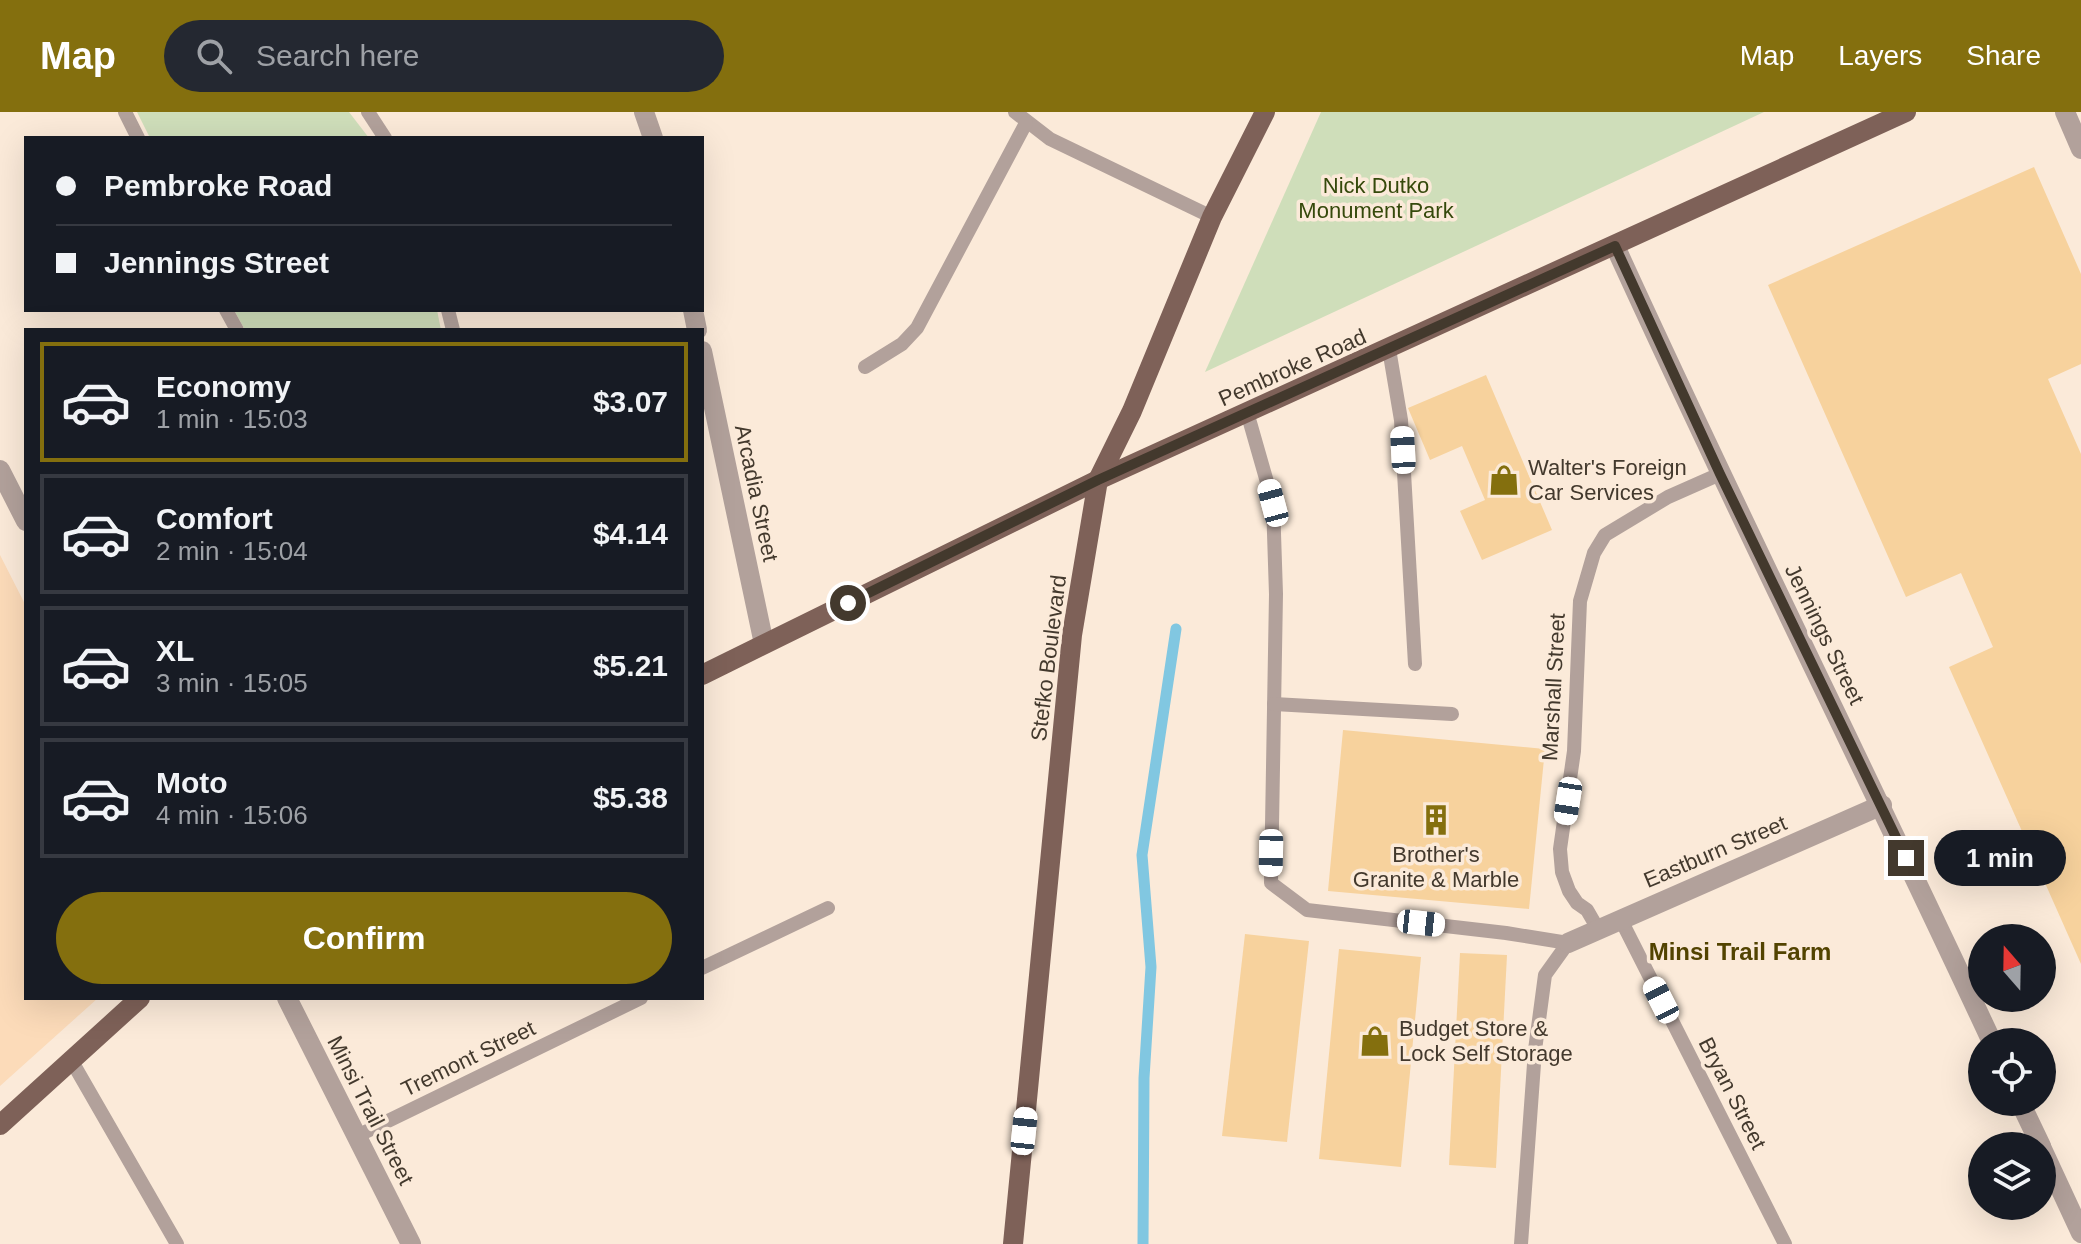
<!DOCTYPE html>
<meta charset="utf-8">
<style>
:root{--surface:#171b24;--page:#242831;--text:#f1f3f6;--muted:#9ea1a6;--line:#363941;--accent:#846f0e}
body{margin:0;font-family:Arial,sans-serif;background:var(--page);color:var(--text);height:100vh;display:flex;flex-direction:column;font-size:30px;white-space:nowrap}
*{box-sizing:border-box;margin:0}
p{font-size:26px;color:var(--muted)}
.icon{flex:none;width:44px;height:44px;fill:none;stroke:currentColor;stroke-width:2;stroke-linecap:round;stroke-linejoin:round}
.map{position:relative;flex:1;overflow:hidden}
.sheet{position:absolute;left:24px;top:216px;width:680px;height:672px;display:flex;flex-direction:column;background:var(--surface);border-radius:0px;box-shadow:0 8px 32px #0002}
.sheet>*{flex:none}
.hud{position:absolute;left:24px;top:24px;width:680px;height:176px;border-radius:0px;box-shadow:0 8px 32px #0002;display:grid;align-content:center;height:176px;padding:0 32px;background:var(--surface)}
.needle{width:52px;rotate:340deg}
.controls{position:absolute;left:1968px;top:812px;display:grid;gap:16px}
.controls a{display:grid;place-items:center;width:88px;height:88px;border-radius:50%;background:var(--surface);box-shadow:0 8px 32px #0002;font-size:40px}
.end{position:absolute;width:36px;height:36px;margin:-18px;border:10px solid #43392d;background:#fff;box-shadow:0 0 0 4px #fff}
.from{border-radius:50%}
.bubble{position:absolute;height:56px;border-radius:28px;background:var(--surface);box-shadow:0 8px 32px #0002;font-size:26px;font-weight:800;line-height:56px;text-align:center}
.car{position:absolute;width:24px;height:48px;margin:-24px -12px;border-radius:10px;box-shadow:0 0 6px 2px #0007;background:linear-gradient(#fff 24%,#345 0 40%,#fff 0 76%,#345 0 86%,#fff 0)}
.hud b{display:flex;align-items:center;gap:28px;height:76px;font-size:30px}
.hud b+b{border-top:2px solid var(--line)}
.hud i{width:20px;height:20px;background:var(--text)}
ul{padding:14px 0 0;list-style:none}
li{display:flex;align-items:center;gap:24px;height:120px;margin:0 16px 12px;padding:0 16px;border:4px solid var(--line);border-radius:0px}
li div{flex:1}
li b{display:block;font-size:30px}
li em{font-style:normal;font-weight:800}
li.active{border-color:var(--accent)}
li>.icon{width:72px;height:72px;stroke-width:1.5}
.primary-button{display:flex;gap:16px;margin-top:auto;padding:16px 32px}
.primary-button a{flex:1;height:92px;border-radius:48px;background:var(--accent);color:#fff;font-size:32px;font-weight:800;line-height:92px;text-align:center}
header{display:flex;align-items:center;gap:48px;box-sizing:border-box;height:112px;padding:0 40px;background:var(--accent);color:#fff}
header strong{font-size:38px}
nav{display:flex;gap:44px;margin-inline-start:auto;font-size:28px}
.search{width:560px;height:72px;background:var(--page);display:flex;align-items:center;gap:20px;box-sizing:border-box;padding:0 28px;border-radius:44px;color:var(--muted);font-size:30px}
.map>svg:first-child{display:block}
.built{fill:#fcdbb9}
.green{fill:#cfdeba}
.lines{fill:none;stroke-linecap:round;stroke-linejoin:round}
.stream{stroke:#81c7e1;stroke-width:11}
.building{fill:#f7d29d}
.lane{stroke:#b2a19b;stroke-width:14}
.street{stroke:#b2a19b;stroke-width:20}
.primary{stroke:#7e6158;stroke-width:20}
.route{stroke:#43392d;stroke-width:10}
.labels{text-anchor:middle;stroke-width:7;stroke-linejoin:round;paint-order:stroke}
.park-label{font-size:22px;fill:#35490b;stroke:#fbead9}
.street-label{font-size:22px;fill:#43392d;stroke:#fbead9}
.poi-label{font-size:22px;fill:#43392d;stroke:#fbead9;text-anchor:start}
.neighbourhood-label{font-size:24px;font-weight:bold;fill:#524300;stroke:#fbead9}
</style>
<header>
<strong>Map</strong>
<div class="search"><svg class="icon" aria-label="search" viewBox="0 0 24 24"><circle cx="10" cy="10" r="6"/><path d="M15 15l6 6"/></svg>Search here</div>
<nav><a>Map</a><a>Layers</a><a>Share</a></nav>
</header>
<div class="map">
<svg width="2081" height="1132" viewBox="0 0 2081 1132">
<rect width="100%" height="100%" fill="#fbead9"/>
<polygon class="built" points="0,443 26,494 26,886 98,886 0,974"/>
<g class="green">
<polygon points="137,0 349,0 369,26 150,26"/>
<polygon points="1321,0 1764,0 1205,260"/>
<polygon points="234,198 437,198 441,218 245,218"/>
</g>
<g class="lines">
<polyline class="stream" points="1143,1132 1144,966 1151,855 1142,743 1176,517"/>
</g>
<g class="building">
<polygon points="2034,55 2081,162 2081,252 2048,267 2081,342 2081,852 1949,555 1993,535 1961,461 1906,485 1768,173"/>
<polygon points="1486,263 1552,418 1482,448 1460,399 1485,388 1462,334 1430,348 1408,296"/>
<polygon points="1343,618 1545,637 1529,797 1328,779"/>
<polygon points="1245,822 1309,829 1287,1030 1222,1024"/>
<polygon points="1339,837 1421,845 1401,1055 1319,1047"/>
<polygon points="1460,841 1507,843 1496,1056 1449,1053"/>
</g>
<g class="lines">
<g class="lane">
<polyline points="125,0 138,26"/>
<polyline points="368,0 385,26"/>
<polyline points="1015,0 1050,27 1212,105"/>
<polyline points="226,198 237,218"/>
<polyline points="448,198 453,218"/>
<polyline points="1389,237 1401,308 1415,552"/>
<polyline points="865,255 902,232 917,216 1026,11"/>
<polyline points="1247,300 1273,391 1276,482 1271,771 1307,798 1506,821 1568,831 1545,863 1535,938 1521,1132"/>
<polyline points="1274,592 1452,602"/>
<polyline points="1620,806 1785,1132"/>
<polyline points="1598,817 1587,798 1577,791 1569,779 1562,760 1560,737 1574,639 1580,489 1594,441 1605,423 1668,385 1720,362"/>
<polyline points="702,856 828,796"/>
<polyline points="70,946 177,1132"/>
<polyline points="357,1024 641,886"/>
</g>
<g class="street">
<polyline points="644,0 653,26"/>
<polyline points="2065,0 2081,37"/>
<path d="M1615 134C1737 402 1868 664 1992 930"/>
<polyline points="693,198 697,218"/>
<polyline points="702,239 764,532"/>
<polyline points="0,358 26,409"/>
<polyline points="1568,831 1882,693"/>
<polyline points="287,886 411,1132"/>
<polyline points="2020,990 2041,1034"/>
<polyline points="2042,1037 2081,1121"/>
</g>
<g class="primary">
<polyline points="702,563 1098,368 1906,0"/>
<polyline points="0,1013 140,886"/>
<polyline points="1013,1132 1072,523 1098,368 1132,299 1212,105 1265,0"/>
</g>
</g>
<g class="lines">
<polyline class="route" points="848,491 1098,368 1615,134 1720,362 1906,746"/>
</g>
<defs>
<symbol id="shop-bare" viewBox="-9 -9 18 18"><path d="M-5-2.5h2.3a2.7 3.5 0 0 1 5.4 0H5L5.5 6h-11ZM-1.5-2.5h3a1.5 2.3 0 0 0-3 0Z" fill="#846f0e" stroke="#fbead9" stroke-width="2.5" paint-order="stroke"/></symbol>
<symbol id="building-bare" viewBox="-9 -9 18 18"><path d="M-4-6H4V6H1V3H-1V6H-4ZM-2.5-4.3h1.7v1.8h-1.7ZM.8-4.3h1.7v1.8H.8ZM-2.5-1h1.7V.8h-1.7ZM.8-1h1.7V.8H.8Z" fill="#846f0e" stroke="#fbead9" stroke-width="2.5" paint-order="stroke"/></symbol>
</defs>
<g fill-rule="evenodd">
<use href="#shop-bare" x="1482" y="346" width="44" height="44"/>
<use href="#building-bare" x="1414" y="686" width="44" height="44"/>
<use href="#shop-bare" x="1353" y="907" width="44" height="44"/>
</g>
<g class="labels">
<g class="park-label">
<text x="1376" y="81">Nick Dutko<tspan x="1376" dy="25">Monument Park</tspan></text>
</g>
<g class="street-label">
<text transform="translate(1292 255) rotate(-24)" y="8">Pembroke Road</text>
<text transform="translate(757 381) rotate(78)" y="8">Arcadia Street</text>
<text transform="translate(1825 522) rotate(64)" y="8">Jennings Street</text>
<text transform="translate(1048 546) rotate(-83)" y="8">Stefko Boulevard</text>
<text transform="translate(1553 575) rotate(-87)" y="8">Marshall Street</text>
<text transform="translate(1715 739) rotate(-23)" y="8">Eastburn Street</text>
<text transform="translate(468 946) rotate(-26)" y="8">Tremont Street</text>
<text transform="translate(1733 981) rotate(63)" y="8">Bryan Street</text>
<text transform="translate(371 998) rotate(63)" y="8">Minsi Trail Street</text>
</g>
<g class="poi-label">
<text x="1528" y="363">Walter's Foreign<tspan x="1528" dy="25">Car Services</tspan></text>
<text x="1436" y="750" text-anchor="middle">Brother's<tspan x="1436" dy="25">Granite &amp; Marble</tspan></text>
<text x="1399" y="924">Budget Store &amp;<tspan x="1399" dy="25">Lock Self Storage</tspan></text>
</g>
<g class="neighbourhood-label">
<text x="1740" y="848">Minsi Trail Farm</text>
</g>
</g>
</svg>
<div class="controls">
<a><svg class="needle" viewBox="-14 -14 28 28"><path d="M0-13l5 13h-10z" fill="#e53935"/><path d="M0 13l5-13h-10z" fill="#9ea1a6"/></svg></a>
<a><svg class="icon" aria-label="locate" viewBox="0 0 24 24"><circle cx="12" cy="12" r="6"/><path d="M12 2v4M12 18v4M2 12h4M18 12h4"/></svg></a>
<a><svg class="icon" aria-label="layers" viewBox="0 0 24 24"><path d="M12 4l9 5-9 5-9-5zM3 14l9 5 9-5"/></svg></a>
</div>
<i class="end from" style="left:848px;top:491px"></i>
<i class="end" style="left:1906px;top:746px"></i>
<div class="bubble" style="left:1934px;top:718px;width:132px">1 min</div>
<i class="car" style="left:1403px;top:338px;rotate:357deg"></i>
<i class="car" style="left:1273px;top:391px;rotate:345deg"></i>
<i class="car" style="left:1568px;top:689px;rotate:189deg"></i>
<i class="car" style="left:1271px;top:741px;rotate:181deg"></i>
<i class="car" style="left:1421px;top:811px;rotate:96deg"></i>
<i class="car" style="left:1661px;top:888px;rotate:333deg"></i>
<i class="car" style="left:1024px;top:1019px;rotate:6deg"></i>
<div class="hud">
<b><i class="from"></i>Pembroke Road</b>
<b><i></i>Jennings Street</b>
</div>
<section class="sheet">
<ul>
<li class="active"><svg class="icon" aria-label="car" viewBox="0 0 24 24"><path d="M5 17H2v-5l4-1 3-4h7l3 4 3 1v5h-3M9 17h6M6 11h13"/><circle cx="7" cy="17" r="2"/><circle cx="17" cy="17" r="2"/></svg><div><b>Economy</b><p>1 min · 15:03</p></div><em>$3.07</em></li>
<li><svg class="icon" aria-label="car" viewBox="0 0 24 24"><path d="M5 17H2v-5l4-1 3-4h7l3 4 3 1v5h-3M9 17h6M6 11h13"/><circle cx="7" cy="17" r="2"/><circle cx="17" cy="17" r="2"/></svg><div><b>Comfort</b><p>2 min · 15:04</p></div><em>$4.14</em></li>
<li><svg class="icon" aria-label="car" viewBox="0 0 24 24"><path d="M5 17H2v-5l4-1 3-4h7l3 4 3 1v5h-3M9 17h6M6 11h13"/><circle cx="7" cy="17" r="2"/><circle cx="17" cy="17" r="2"/></svg><div><b>XL</b><p>3 min · 15:05</p></div><em>$5.21</em></li>
<li><svg class="icon" aria-label="car" viewBox="0 0 24 24"><path d="M5 17H2v-5l4-1 3-4h7l3 4 3 1v5h-3M9 17h6M6 11h13"/><circle cx="7" cy="17" r="2"/><circle cx="17" cy="17" r="2"/></svg><div><b>Moto</b><p>4 min · 15:06</p></div><em>$5.38</em></li>
</ul>
<div class="primary-button"><a>Confirm</a></div>
</section>
</div>
